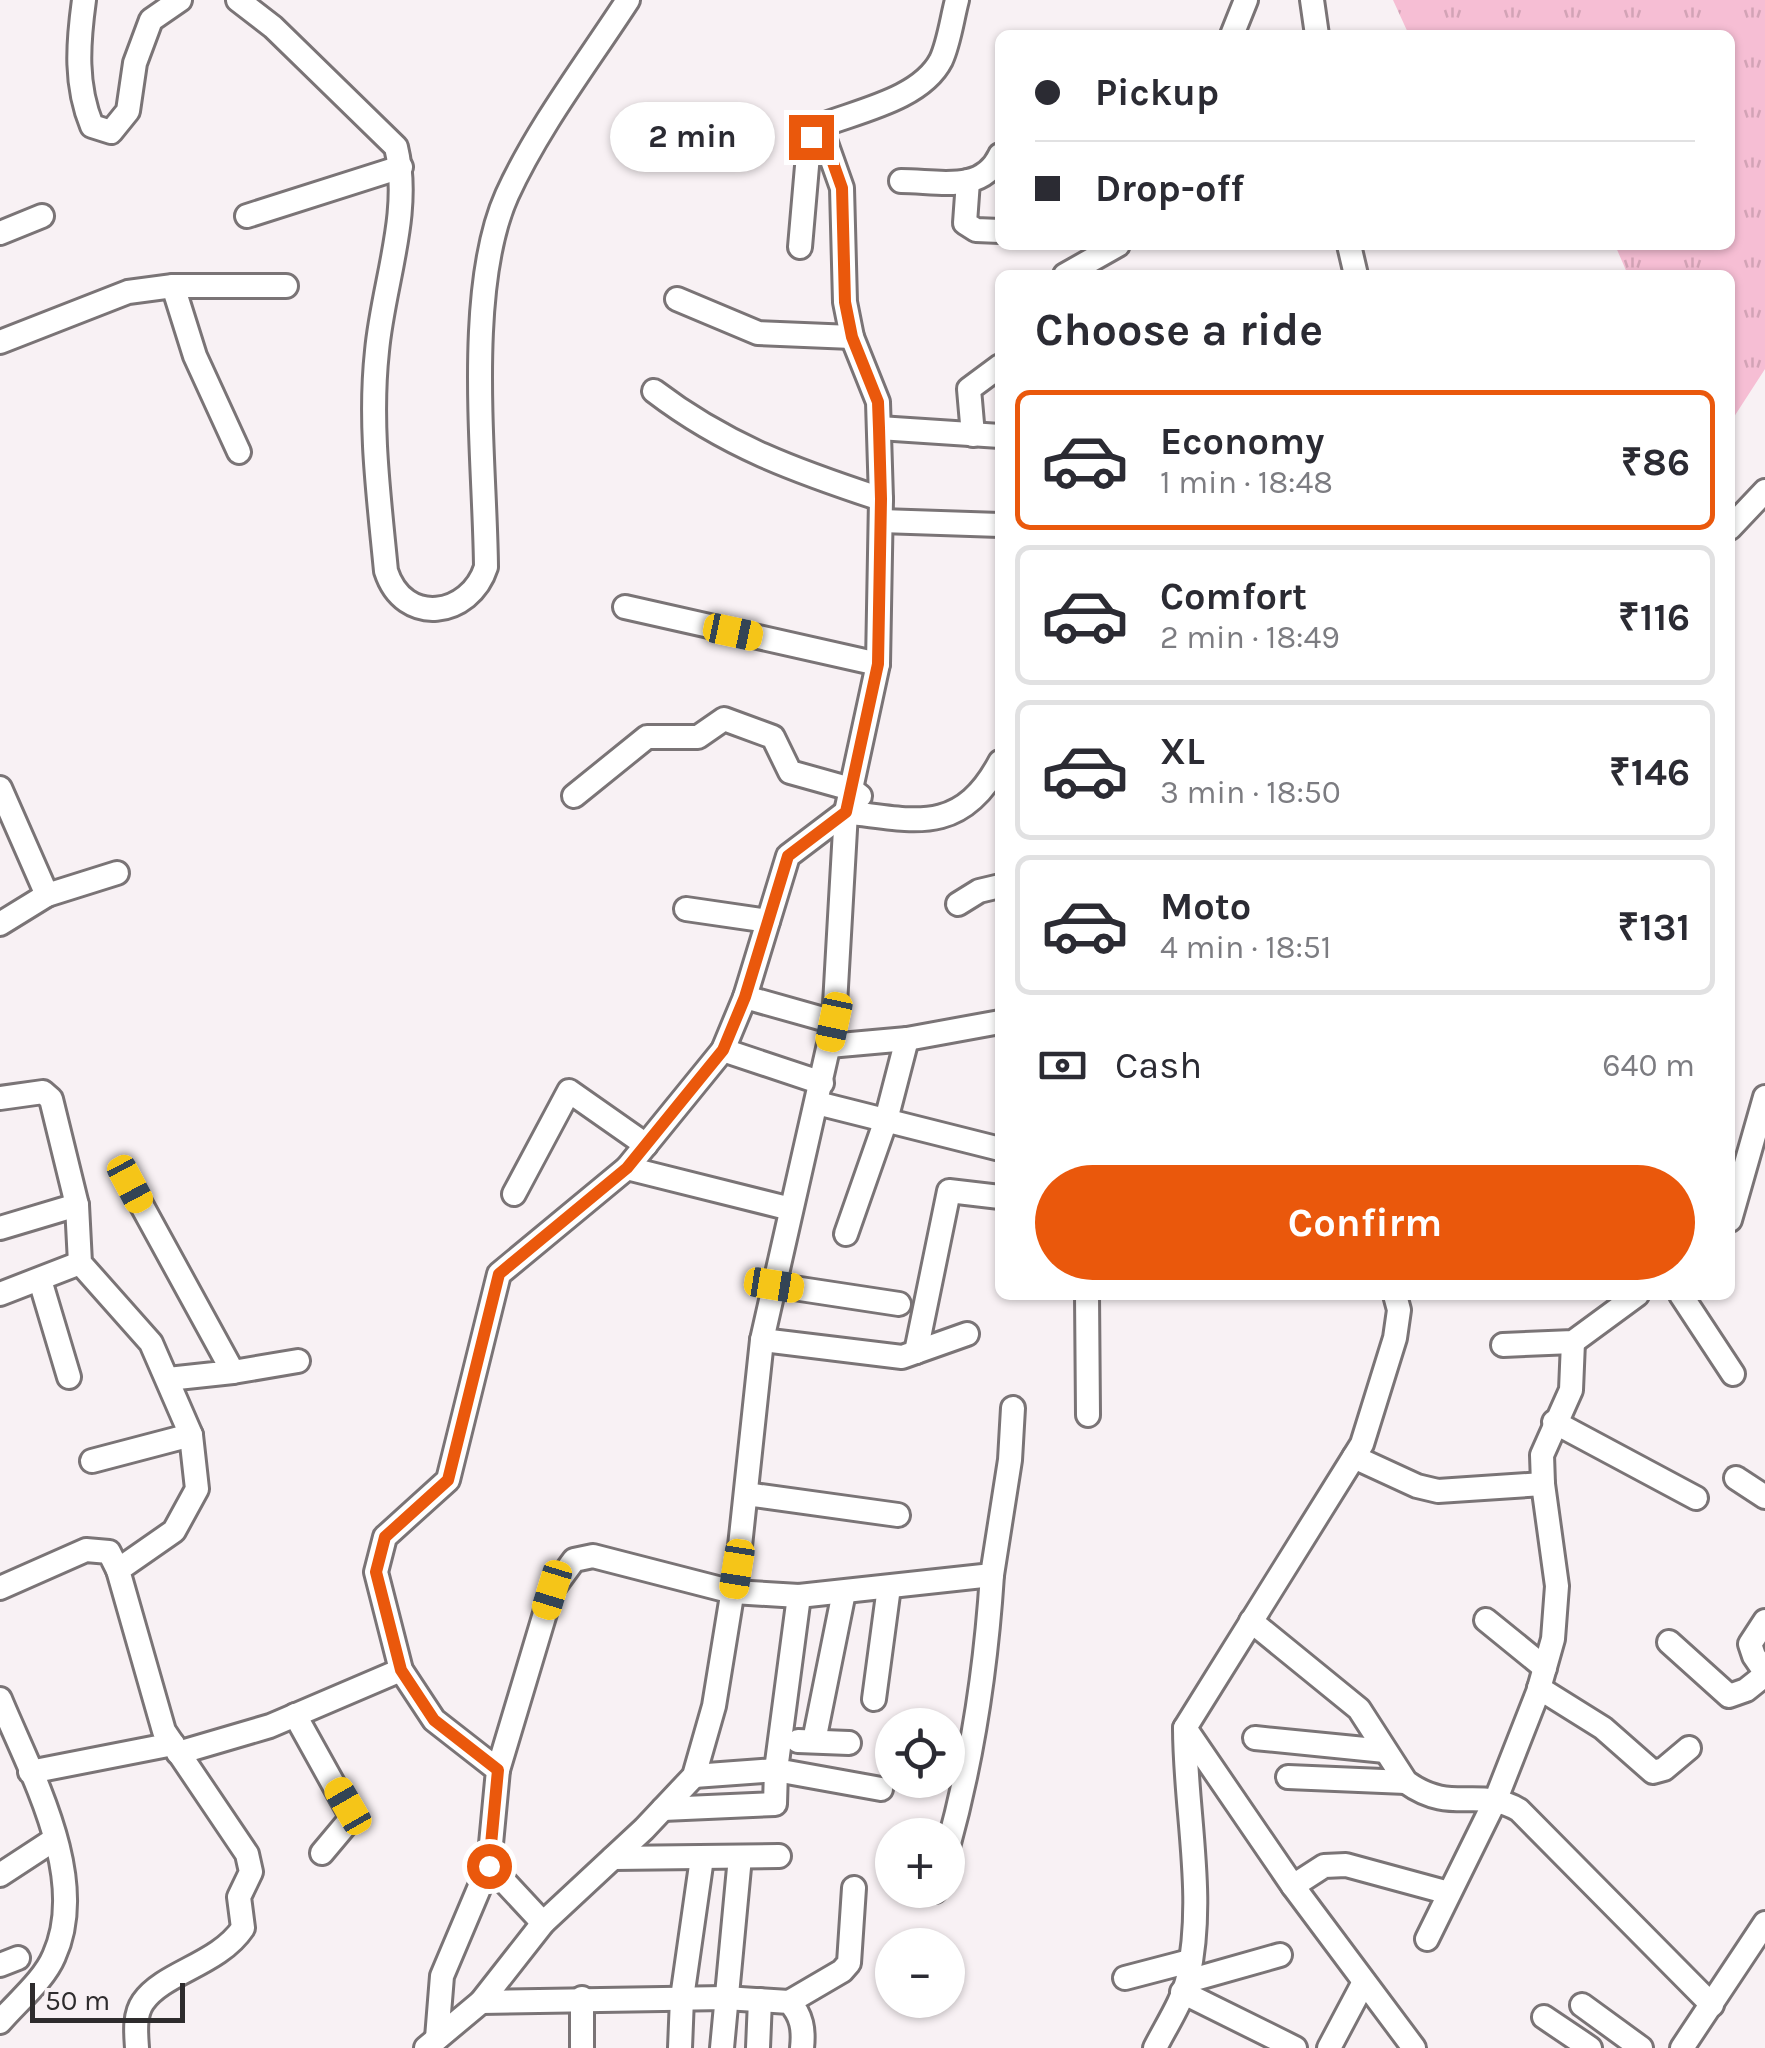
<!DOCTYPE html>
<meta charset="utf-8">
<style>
:root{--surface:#fff;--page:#f7f7f7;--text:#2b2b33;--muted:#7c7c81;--line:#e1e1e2;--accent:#ea580c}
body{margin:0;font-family:Karla,sans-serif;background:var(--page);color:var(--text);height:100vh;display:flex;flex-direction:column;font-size:38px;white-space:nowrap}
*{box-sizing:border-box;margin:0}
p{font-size:32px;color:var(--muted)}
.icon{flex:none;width:55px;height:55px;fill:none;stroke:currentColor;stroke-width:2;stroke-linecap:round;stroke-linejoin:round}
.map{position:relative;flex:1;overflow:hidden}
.panel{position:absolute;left:995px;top:270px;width:740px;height:1030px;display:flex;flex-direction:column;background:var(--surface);border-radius:15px;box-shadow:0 2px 8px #0004}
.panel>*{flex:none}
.hud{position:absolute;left:995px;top:30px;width:740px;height:220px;border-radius:15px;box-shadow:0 2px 8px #0004;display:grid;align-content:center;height:220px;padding:0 40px;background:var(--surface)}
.controls{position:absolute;left:875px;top:1708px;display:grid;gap:20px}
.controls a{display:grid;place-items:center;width:90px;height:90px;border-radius:50%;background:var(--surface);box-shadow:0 2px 8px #0004;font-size:50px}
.scale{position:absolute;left:30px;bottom:25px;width:155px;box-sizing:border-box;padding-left:10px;border:5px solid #2e2c2d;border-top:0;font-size:28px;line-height:35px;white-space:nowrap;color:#2e2c2d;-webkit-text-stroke:8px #f8f1f4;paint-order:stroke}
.end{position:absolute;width:45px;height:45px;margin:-22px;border:12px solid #ea580c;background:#fff;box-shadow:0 0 0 5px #fff}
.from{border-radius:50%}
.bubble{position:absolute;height:70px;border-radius:35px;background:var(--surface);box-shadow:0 2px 8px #0004;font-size:32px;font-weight:700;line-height:70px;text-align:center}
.car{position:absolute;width:30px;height:60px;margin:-30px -15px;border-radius:12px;box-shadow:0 0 8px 2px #0007;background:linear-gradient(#f5c518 24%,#345 0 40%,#f5c518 0 76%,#345 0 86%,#f5c518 0)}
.hud b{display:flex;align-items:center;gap:35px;height:95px;font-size:38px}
.hud b+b{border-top:2px solid var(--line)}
.hud i{width:25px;height:25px;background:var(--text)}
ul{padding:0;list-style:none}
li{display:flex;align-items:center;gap:30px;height:140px;margin:0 20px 15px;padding:0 20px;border:5px solid var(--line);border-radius:15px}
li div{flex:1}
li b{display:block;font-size:38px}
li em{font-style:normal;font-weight:700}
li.current{border-color:var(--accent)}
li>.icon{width:90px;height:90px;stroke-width:1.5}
h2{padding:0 40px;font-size:45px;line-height:120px}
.pay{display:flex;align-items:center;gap:25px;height:110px;padding:0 40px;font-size:38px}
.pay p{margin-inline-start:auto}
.cta{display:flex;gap:20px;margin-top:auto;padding:20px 40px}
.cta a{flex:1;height:115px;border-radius:60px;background:var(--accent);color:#fff;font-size:40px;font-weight:700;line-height:115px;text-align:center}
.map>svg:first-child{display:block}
.grass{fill:url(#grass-tufts)}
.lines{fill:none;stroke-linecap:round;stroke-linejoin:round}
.minor-casing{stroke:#7a7476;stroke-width:28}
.minor{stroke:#fff;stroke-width:22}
.route{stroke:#ea580c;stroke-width:12}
</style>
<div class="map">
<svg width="1765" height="2048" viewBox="0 0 1765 2048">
<defs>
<pattern id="grass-tufts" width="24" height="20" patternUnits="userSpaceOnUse" patternTransform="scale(2.5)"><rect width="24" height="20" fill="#f6bed4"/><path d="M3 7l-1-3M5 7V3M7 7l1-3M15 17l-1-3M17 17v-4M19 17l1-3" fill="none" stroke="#d3a3b6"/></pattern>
</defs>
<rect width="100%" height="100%" fill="#f8f1f4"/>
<polygon class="grass" points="1393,0 1765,0 1765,369 1730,423 1730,275 1628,275 1615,245 1730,245 1730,35 1409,35"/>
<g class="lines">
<defs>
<g id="minor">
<path d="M84 0C78 44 75 85 92 126L111 132 128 111 135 63 151 20 180 0"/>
<path d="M238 0 273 27 396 147C412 213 383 284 377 351 369 425 379 498 386 571 404 627 470 617 486 567 485 461 464 291 507 195 538 127 587 63 628 0"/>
<polyline points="1312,0 1317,35"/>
<polyline points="1232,35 1246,0"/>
<path d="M901 181C938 181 982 194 1000 155"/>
<polyline points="968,181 965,223 976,230 1000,231"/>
<polyline points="247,216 401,167"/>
<polyline points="0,233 42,216"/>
<polyline points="1349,245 1356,275"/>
<polyline points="800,247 809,143 820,126"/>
<polyline points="1065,275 1118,245"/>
<polyline points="173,286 195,356 239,452"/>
<polyline points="677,299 758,333 852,337"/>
<polyline points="0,342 128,292 173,286 286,286"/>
<path d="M654 391C726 446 796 471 881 499"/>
<polyline points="879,428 1000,436"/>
<polyline points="973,435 969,389 1000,366"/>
<polyline points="881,521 1000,525"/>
<polyline points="1730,528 1765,491"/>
<polyline points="625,607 878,664"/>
<polyline points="0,788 47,895 0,924"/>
<polyline points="574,796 647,737 698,737 724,719 773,737 790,772 851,789 860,796"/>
<polyline points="47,895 117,873"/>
<polyline points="958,904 979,891 1000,886"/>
<polyline points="686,909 768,921"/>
<polyline points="745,997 834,1022"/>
<polyline points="829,1046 907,1039 1000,1022"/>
<polyline points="723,1050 822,1083"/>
<polyline points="0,1098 43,1092 51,1099 77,1205 0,1228"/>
<polyline points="817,1103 1000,1149"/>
<polyline points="627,1168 791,1209"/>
<polyline points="130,1184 233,1372 168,1379"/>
<polyline points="514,1194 569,1091 646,1145"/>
<path d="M77 1205 80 1263 151 1343 191 1435 197 1489 174 1531 118 1570 164 1731 247 1854 251 1872 239 1897 243 1928C218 1965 164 1972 143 2002 134 2015 136 2033 137 2048"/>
<polyline points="1730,1220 1765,1097"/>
<polyline points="846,1234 886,1120 907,1039"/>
<polyline points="40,1280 69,1377"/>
<polyline points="774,1285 899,1304"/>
<polyline points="0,1294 80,1263"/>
<polyline points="1087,1295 1088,1415"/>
<polyline points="1681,1295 1733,1374"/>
<polyline points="762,1340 902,1357 967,1334"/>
<polyline points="1503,1345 1573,1342 1637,1295"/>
<polyline points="916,1352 949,1191 1000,1197"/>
<polyline points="233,1372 298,1361"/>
<polyline points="1554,1422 1696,1498"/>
<polyline points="1354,1457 1417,1486 1438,1491 1543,1484"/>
<polyline points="92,1461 191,1435"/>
<polyline points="1736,1478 1765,1497"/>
<polyline points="746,1494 898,1515"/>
<polyline points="0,1588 86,1550 109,1552 118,1570"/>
<polyline points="799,1596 776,1770 881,1789"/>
<polyline points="1486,1620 1545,1668"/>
<path d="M1251 1621 1359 1709 1406 1782C1452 1815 1478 1786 1519 1810L1712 2005"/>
<polyline points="1765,1621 1750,1644 1754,1656 1765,1672"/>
<polyline points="1669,1642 1729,1696 1746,1690 1765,1675"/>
<polyline points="1539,1688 1603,1728 1653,1772 1664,1769 1689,1748"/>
<path d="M0 1699C30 1772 90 1877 54 1956 44 1980 17 2002 0 2022"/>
<polyline points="874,1699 889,1587"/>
<polyline points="295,1715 350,1814 348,1822 322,1853"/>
<polyline points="1185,1728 1293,1886 1414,2048"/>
<polyline points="1255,1738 1385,1751"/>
<polyline points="798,1741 849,1743"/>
<polyline points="814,1741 844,1592"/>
<polyline points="178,1753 270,1726 401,1670"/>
<polyline points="498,1770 552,1590 574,1560 593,1556 733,1592 799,1596 992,1575 1010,1460 1013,1408"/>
<polyline points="30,1772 173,1744"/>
<polyline points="1288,1777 1406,1782"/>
<polyline points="663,1809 775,1804 776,1770 694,1776"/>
<path d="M948 1847C973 1757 986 1668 992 1575"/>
<polyline points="613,1858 779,1856"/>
<polyline points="489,1865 543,1923"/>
<polyline points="0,1875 55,1839"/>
<polyline points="1293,1886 1324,1866 1346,1865 1449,1893"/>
<polyline points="935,1891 935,1890"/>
<polyline points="1427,1939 1496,1799 1538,1692 1553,1639 1557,1586 1543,1484 1542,1455 1571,1390 1573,1342"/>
<polyline points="0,1965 18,1958"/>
<polyline points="1125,1978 1190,1961"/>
<polyline points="1188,1981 1280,1955"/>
<polyline points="1182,1992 1295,2048"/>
<path d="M481 2002 725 1998 789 2002C802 2015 804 2030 802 2048"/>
<polyline points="789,2002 842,1971 849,1963 854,1888"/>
<polyline points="1582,2005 1641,2048"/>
<polyline points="1544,2017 1590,2048"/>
<path d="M437 2038 442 1976 489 1865 498 1770 434 1720 401 1670 376 1572 385 1537 448 1480 499 1274 627 1168 723 1050 745 997 788 856 846 812C915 821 961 835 1000 762"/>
<path d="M426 2048 481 2002 543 1923 644 1829 694 1776 714 1706 740 1546 762 1340 834 1022 846 812 878 664 881 499 878 402 852 337 845 302 842 188 820 126C858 111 921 99 941 60 949 43 952 19 957 0"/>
<polyline points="582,2048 582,1998"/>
<polyline points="680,2048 682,1998 702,1858"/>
<polyline points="722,2048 740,1857"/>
<polyline points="758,2048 760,2000"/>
<path d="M1155 2048C1166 2026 1183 2001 1188 1977 1206 1896 1185 1810 1185 1728L1362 1444 1395 1338 1399 1310 1395 1295"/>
<polyline points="1329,2048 1364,1982"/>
<polyline points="1682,2048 1765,1923"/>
</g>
</defs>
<use href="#minor" class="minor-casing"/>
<use href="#minor" class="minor"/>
</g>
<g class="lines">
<polyline class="route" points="489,1866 498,1770 434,1720 401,1670 376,1572 385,1537 448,1480 499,1274 627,1168 723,1050 745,997 788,856 846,812 878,664 881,499 879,428 878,402 852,337 845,302 842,188 820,126 811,137"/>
</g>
</svg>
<div class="controls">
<a><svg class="icon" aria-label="locate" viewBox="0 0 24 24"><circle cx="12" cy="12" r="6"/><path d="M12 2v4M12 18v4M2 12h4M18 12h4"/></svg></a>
<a>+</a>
<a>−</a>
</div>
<div class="scale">50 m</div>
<i class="end from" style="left:489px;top:1866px"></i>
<i class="end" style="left:811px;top:137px"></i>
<div class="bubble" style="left:610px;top:102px;width:165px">2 min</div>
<i class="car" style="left:733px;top:632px;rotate:102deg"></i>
<i class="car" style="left:834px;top:1022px;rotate:192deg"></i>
<i class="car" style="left:130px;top:1184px;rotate:152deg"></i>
<i class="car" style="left:774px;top:1285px;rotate:99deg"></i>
<i class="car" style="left:737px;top:1569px;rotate:189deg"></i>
<i class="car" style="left:552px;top:1590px;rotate:197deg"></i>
<i class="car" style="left:348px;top:1806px;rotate:330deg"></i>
<div class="hud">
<b><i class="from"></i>Pickup</b>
<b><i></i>Drop-off</b>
</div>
<section class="panel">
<h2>Choose a ride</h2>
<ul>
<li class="current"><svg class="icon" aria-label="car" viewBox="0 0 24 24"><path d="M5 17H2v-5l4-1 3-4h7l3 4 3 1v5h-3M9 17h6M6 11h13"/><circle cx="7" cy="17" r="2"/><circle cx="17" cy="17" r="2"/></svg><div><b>Economy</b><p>1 min · 18:48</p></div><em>₹86</em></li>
<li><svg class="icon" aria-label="car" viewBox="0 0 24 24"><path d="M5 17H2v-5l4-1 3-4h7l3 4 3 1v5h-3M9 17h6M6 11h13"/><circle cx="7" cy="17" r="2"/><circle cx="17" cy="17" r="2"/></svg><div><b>Comfort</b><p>2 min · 18:49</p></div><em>₹116</em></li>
<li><svg class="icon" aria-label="car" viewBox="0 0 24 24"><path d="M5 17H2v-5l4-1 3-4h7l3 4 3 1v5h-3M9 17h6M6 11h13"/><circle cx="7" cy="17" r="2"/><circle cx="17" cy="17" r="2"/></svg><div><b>XL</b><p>3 min · 18:50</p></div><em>₹146</em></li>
<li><svg class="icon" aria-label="car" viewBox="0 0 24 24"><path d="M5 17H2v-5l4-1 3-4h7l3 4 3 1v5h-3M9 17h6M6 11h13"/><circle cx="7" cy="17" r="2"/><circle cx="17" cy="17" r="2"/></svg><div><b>Moto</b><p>4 min · 18:51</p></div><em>₹131</em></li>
</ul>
<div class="pay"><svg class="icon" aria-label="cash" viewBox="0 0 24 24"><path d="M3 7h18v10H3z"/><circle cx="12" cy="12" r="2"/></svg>Cash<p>640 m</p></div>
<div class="cta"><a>Confirm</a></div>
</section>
</div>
